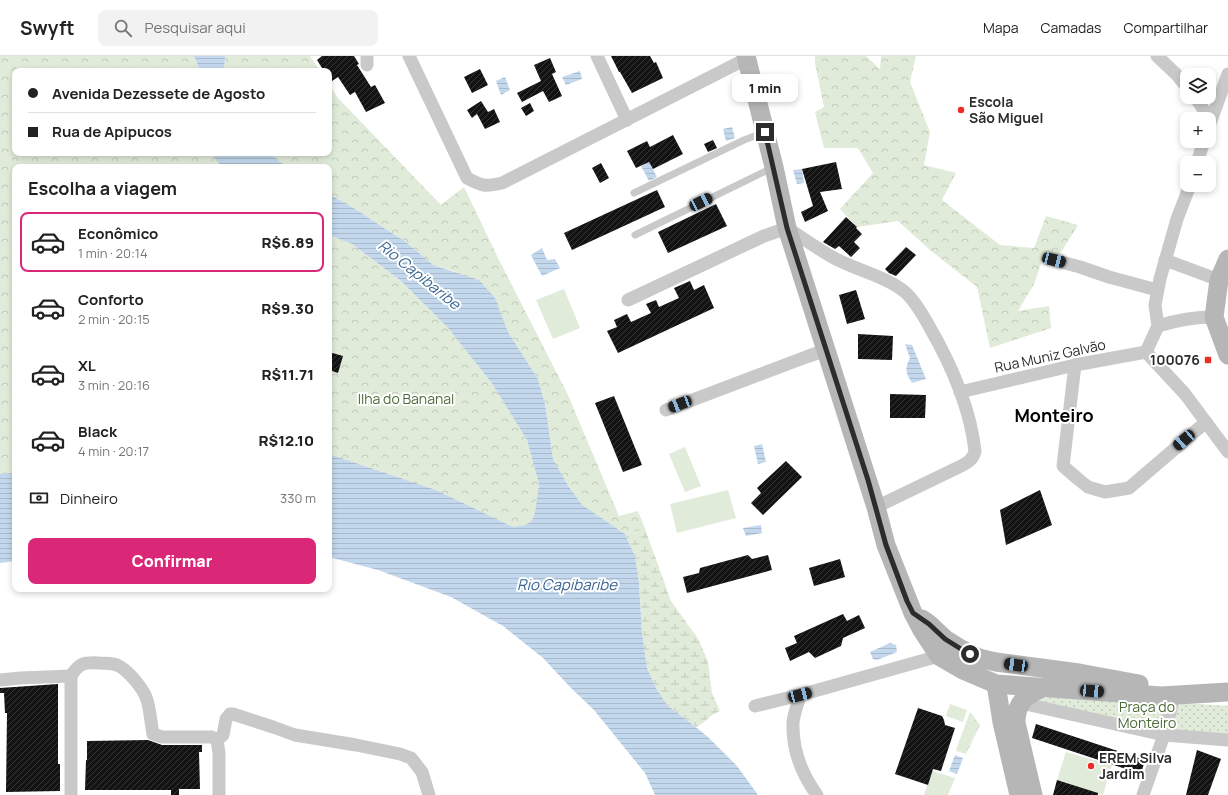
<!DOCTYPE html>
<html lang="pt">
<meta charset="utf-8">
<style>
:root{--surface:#fff;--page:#f2f2f2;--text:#222;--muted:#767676;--line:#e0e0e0;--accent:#db2777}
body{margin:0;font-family:Manrope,sans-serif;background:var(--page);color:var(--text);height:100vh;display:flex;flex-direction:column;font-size:15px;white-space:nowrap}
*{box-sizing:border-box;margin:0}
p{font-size:13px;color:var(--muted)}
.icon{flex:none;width:22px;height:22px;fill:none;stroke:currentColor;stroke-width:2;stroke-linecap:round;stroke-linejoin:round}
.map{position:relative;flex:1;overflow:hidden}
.sheet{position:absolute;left:12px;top:108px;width:320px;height:428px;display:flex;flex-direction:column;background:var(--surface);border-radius:8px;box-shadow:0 2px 6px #0003}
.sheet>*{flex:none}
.hud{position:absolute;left:12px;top:12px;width:320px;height:88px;border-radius:8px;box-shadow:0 2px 6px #0003;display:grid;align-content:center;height:88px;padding:0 16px;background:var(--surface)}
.buttons{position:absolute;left:1180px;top:12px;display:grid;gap:8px}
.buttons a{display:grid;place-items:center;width:36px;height:36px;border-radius:8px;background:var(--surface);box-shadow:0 2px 6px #0003;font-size:20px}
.end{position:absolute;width:18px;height:18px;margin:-9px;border:5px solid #2c2c2c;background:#fff;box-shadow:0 0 0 2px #fff}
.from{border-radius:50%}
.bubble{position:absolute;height:28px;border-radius:8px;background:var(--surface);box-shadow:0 2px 6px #0003;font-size:13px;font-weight:800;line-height:28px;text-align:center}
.car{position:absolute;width:12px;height:24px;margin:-12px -6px;border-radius:5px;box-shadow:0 0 3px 1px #0007;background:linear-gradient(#222 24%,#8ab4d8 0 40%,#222 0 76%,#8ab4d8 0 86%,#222 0)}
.hud b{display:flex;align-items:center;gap:14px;height:38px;font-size:15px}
.hud b+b{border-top:1px solid var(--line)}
.hud i{width:10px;height:10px;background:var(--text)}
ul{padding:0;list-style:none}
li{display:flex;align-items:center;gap:12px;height:60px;margin:0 8px 6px;padding:0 8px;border:2px solid transparent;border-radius:8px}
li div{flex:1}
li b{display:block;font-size:15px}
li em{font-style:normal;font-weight:800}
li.selected{border-color:var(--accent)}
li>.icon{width:36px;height:36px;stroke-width:1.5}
h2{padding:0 16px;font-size:18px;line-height:48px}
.pay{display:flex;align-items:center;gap:10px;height:44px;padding:0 16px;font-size:15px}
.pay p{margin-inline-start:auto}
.action{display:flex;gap:8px;margin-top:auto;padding:8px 16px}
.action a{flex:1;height:46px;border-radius:8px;background:var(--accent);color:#fff;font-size:16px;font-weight:800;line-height:46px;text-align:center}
header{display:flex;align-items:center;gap:24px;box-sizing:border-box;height:56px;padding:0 20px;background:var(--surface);border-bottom:1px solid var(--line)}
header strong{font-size:19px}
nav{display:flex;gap:22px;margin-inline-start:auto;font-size:14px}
.search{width:280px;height:36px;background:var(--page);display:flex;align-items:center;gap:10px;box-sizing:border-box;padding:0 14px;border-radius:8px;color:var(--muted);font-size:15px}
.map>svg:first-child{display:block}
.grass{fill:#e1ebd9}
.forest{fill:url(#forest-crowns)}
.wetland{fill:url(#wetland-marsh)}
.park{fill:url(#park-dots)}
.garden{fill:url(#garden-furrows)}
.water{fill:url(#water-rules)}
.building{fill:url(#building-hatch)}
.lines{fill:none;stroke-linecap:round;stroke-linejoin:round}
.lane{stroke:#c9c9c9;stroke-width:7}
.street{stroke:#c9c9c9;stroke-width:13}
.secondary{stroke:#b6b6b6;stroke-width:19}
.route{stroke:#2c2c2c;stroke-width:5}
.poi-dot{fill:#ed2c25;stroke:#fff;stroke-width:1.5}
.labels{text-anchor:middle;stroke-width:4;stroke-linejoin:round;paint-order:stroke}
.poi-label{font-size:14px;font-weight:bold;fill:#2c2c2c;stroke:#fff;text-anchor:start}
.street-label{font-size:14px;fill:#2c2c2c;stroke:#fff}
.park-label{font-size:14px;fill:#4a6a38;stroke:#fff}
.water-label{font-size:15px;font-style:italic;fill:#376492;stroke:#fff}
.district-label{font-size:18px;font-weight:bold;fill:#000;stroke:#fff}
</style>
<header>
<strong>Swyft</strong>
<div class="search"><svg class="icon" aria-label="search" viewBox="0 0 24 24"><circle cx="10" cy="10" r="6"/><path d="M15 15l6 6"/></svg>Pesquisar aqui</div>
<nav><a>Mapa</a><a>Camadas</a><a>Compartilhar</a></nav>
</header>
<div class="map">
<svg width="1228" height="739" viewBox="0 0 1228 739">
<defs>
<pattern id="forest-crowns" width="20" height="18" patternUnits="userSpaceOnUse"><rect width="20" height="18" fill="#e1ebd9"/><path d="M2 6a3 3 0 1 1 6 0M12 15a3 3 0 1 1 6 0" fill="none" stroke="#c1caba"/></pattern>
<pattern id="wetland-marsh" width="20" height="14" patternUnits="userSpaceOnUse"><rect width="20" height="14" fill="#e1ebd9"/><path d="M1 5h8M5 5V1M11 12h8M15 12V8" fill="none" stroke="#c1caba"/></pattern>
<pattern id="park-dots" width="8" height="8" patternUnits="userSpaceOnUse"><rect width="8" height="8" fill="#e1ebd9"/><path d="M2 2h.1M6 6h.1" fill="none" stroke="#c1caba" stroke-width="1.8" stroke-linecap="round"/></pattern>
<pattern id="garden-furrows" width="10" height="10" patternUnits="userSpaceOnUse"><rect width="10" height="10" fill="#e1ebd9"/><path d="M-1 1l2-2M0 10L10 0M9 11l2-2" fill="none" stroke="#c1caba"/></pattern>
<pattern id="water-rules" width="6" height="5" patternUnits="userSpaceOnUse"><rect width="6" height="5" fill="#c3d8ec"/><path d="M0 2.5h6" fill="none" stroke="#a8bacb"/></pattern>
<pattern id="building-hatch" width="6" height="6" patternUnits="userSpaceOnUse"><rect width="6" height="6" fill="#131313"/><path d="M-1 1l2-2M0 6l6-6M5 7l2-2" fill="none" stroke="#363636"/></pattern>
</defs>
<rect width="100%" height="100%" fill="#fff"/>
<g class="grass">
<polygon points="564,233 580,272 553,283 536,244"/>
<polygon points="685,391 701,430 685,436 669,398"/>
<polygon points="728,434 736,462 677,477 670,448"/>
<polygon points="950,648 967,654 963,666 946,660"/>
<polygon points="970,656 970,658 978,670 965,697 956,694"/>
<polygon points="1066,696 1112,709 1103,739 1057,724"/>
<polygon points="932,715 955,722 948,739 924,739"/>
</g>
<g class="forest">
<polygon points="0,0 193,0 195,2 200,15 15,15 15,97 212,97 222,111 15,111 15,417 0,418"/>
<polygon points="225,0 310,0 320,15 224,15"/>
<polygon points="815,0 866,0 880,13 881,0 916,0 910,26 930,76 924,109 956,117 942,144 1000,189 1034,192 1046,160 1078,169 1058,201 1044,199 1034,228 1018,255 1049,250 1051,272 990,292 977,231 930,194 898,165 857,171 840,153 873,117 858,92 824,92 815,56 824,51 815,7"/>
<polygon points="329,29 338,42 441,149 464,131 499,204 568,339 619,460 638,455 644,470 625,478 582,450 569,431 553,403 545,348 538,323 508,276 495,242 454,215 433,209 405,185 387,174 357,154 329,138 329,111 287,111 268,97 329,97"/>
<polygon points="329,179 352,188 401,225 448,272 491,326 527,384 539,428 535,456 532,465 525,469 513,471 436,434 329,398"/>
</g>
<path class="wetland" d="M644 470 671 545 699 584 708 606 712 637 720 655C711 658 705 667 696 671L667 649 656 632 647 612 642 577 639 527 635 500 625 478Z"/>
<g class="park">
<path d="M1048 641 1161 648C1165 656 1162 665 1160 673L1037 645Z"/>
<polygon points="1185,647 1228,650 1228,681 1169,674 1178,651 1181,648"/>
</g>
<polygon class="garden" points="970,656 980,669 966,698 956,695 956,694 965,697 978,670 970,658"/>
<g class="water">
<polygon points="193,0 225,0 224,15 200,15 195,2"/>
<polygon points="580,15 582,23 566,29 562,21"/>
<polygon points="505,21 510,34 501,39 496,25"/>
<polygon points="732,71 735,82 726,85 723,73"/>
<polygon points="212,97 268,97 287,111 222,111 216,104"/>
<polygon points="649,106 657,121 649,125 641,110"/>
<polygon points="802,113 804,127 797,128 793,114"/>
<polygon points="329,138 357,154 387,174 405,185 433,209 479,224 495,242 508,276 538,323 545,348 553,403 569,431 582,449 625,478 635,500 639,527 642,577 647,612 656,632 667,649 688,665 708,681 737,710 758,739 655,739 645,717 594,654 571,632 543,602 503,570 451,541 378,514 329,501 329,398 436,434 513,471 525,469 532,465 535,456 539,428 527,384 491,326 448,272 401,225 352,188 329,179"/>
<polygon points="542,192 547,204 555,203 560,212 542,220 531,199"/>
<path d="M905 288 912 289 926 323 912 327C906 317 904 313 910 302Z"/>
<polygon points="762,388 766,406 758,408 754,390"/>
<polygon points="15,417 15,505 0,507 0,418"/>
<polygon points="761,469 762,477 746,480 743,472"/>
<polygon points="890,587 896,589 897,596 877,604 873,603 870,596"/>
<polygon points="955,699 963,702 957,718 949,715"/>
</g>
<g class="building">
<polygon points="322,0 354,0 359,8 357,9 371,31 375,29 385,47 366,56 355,36 350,39 338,21 332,25 329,20 329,15 325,15 323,12 322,12 317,4"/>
<polygon points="611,0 650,0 654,7 656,6 663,22 632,37 620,16 619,16"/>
<polygon points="550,2 556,16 552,18 562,40 549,46 543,35 522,46 517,37 541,25 534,9"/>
<polygon points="480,13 488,29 472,37 464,21"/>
<polygon points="481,45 488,56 494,53 500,66 485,73 477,58 472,62 467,54"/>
<polygon points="530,47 534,55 526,60 521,52"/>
<polygon points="673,79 683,98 653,113 649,106 636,112 627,95 647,85 650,91"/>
<polygon points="713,84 717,92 708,96 704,88"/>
<polygon points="836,106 842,133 820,136 828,155 805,166 801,156 813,150 802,113"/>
<polygon points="601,107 609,122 600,127 592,112"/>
<polygon points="657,134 665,151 572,194 564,177"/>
<polygon points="716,148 727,170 668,197 658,176"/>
<polygon points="846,161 857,171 856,172 862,178 854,186 860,192 851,201 839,190 835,193 823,186"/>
<polygon points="906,191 916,199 896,220 889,217 885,213"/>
<polygon points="690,225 694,234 704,229 714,252 618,297 607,275 617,271 614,264 627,258 631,266 651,257 646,248 656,244 659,251 679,242 674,232"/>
<polygon points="856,234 865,263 847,268 839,239"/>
<polygon points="858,278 893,280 892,304 858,303"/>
<polygon points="329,296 343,300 338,317 329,314"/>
<polygon points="890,338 926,339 925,362 890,362"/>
<polygon points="614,340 642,409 623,416 595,347"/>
<polygon points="786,405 802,421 763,459 751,447 761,437 757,432"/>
<polygon points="1040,434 1052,469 1006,489 1000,454"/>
<polygon points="748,499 752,503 768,499 772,514 687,537 683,521 699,517 700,512"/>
<polygon points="840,503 845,521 814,530 809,512"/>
<polygon points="843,558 847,565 859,559 865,572 843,582 841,590 815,602 809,596 790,605 785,592 797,587 794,580"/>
<polygon points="58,628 58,708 60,708 60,735 6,736 7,657 5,657 4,637 0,637 0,632"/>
<polygon points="918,652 942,660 944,664 945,669 955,672 941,715 933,713 928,729 895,718"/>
<polygon points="1036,668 1145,704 1141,718 1032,682"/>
<polygon points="148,684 162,689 202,689 202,696 199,696 200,733 179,733 179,739 171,739 171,734 85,734 86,704 87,704 87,685"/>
<polygon points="1197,694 1221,703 1208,739 1186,739"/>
<polygon points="1057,724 1098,737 1098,739 1053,739"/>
</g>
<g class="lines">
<g class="lane">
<polyline points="634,137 744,84 765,76"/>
<polyline points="635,179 774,111"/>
</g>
<g class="street">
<polyline points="367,0 367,9"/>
<path d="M409 0 467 122C482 130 485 131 502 127L746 3"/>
<polyline points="597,0 627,64"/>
<polyline points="1157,0 1177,19 1187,31"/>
<polyline points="1195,41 1202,51 1208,63"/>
<polyline points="1209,70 1228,18"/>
<polyline points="1197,107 1204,85"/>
<polyline points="1054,204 1080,211 1109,221 1157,234"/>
<polyline points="1165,204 1219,224"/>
<path d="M628 244 764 180 787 172C803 182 819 194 836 203 857 214 887 221 905 236 915 245 923 259 929 270 951 308 970 351 975 395 973 404 967 407 959 411L876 451"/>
<path d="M1158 270C1177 264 1194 261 1214 261"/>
<polyline points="1146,296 1158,270 1155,249 1160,223 1177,163 1190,129"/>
<polyline points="1146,296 1185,338 1228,396"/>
<polyline points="1075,309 1063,410 1078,423 1088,431 1105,436 1129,432 1206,366"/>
<polyline points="960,336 1075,309 1146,296"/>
<polyline points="666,354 806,301 826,294"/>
<path d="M71 620C79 607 84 606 99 607 105 607 111 607 117 609 127 613 144 633 147 644 150 654 151 667 153 678L162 681H212L217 684"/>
<polyline points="0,624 20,622 71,620"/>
<path d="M800 639C798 648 794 657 793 666 792 694 801 717 817 739"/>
<polyline points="1021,647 1164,679 1228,684"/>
<polyline points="755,650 800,639 939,600"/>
<polyline points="217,684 223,679 226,663 230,658 233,658 273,671 295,679 356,689 400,698 411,702 422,716 429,739"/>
<polyline points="217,684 219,697 219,739"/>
<polyline points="71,739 71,620"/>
<polyline points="1143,739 1164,679 1175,638"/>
</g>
<g class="secondary">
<polyline points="746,0 774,111 787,172 876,451 886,489 913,557 922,574 939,600 963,614 996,628 1161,640 1228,636"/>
<polyline points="1228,203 1219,224 1214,261 1228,299"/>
<polyline points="922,563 929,568 945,583 961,593 979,602 996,606 1079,617 1139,628"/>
<polyline points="996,628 1002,666 1019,739"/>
<path d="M1033 739 1016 667C1016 645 1026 639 1045 631"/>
</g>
</g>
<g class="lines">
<polyline class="route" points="765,76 787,172 868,424 886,489 907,545 913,557 929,568 945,583 961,593 970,598"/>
</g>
<g class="poi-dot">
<circle cx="961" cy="54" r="4"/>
<rect x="1204" y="300" width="8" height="8" rx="2"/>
<circle cx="1091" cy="710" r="4"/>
</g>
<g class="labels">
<g class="poi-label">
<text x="969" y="51">Escola<tspan x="969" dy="16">São Miguel</tspan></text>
<text x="1200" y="309" text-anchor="end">100076</text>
<text x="1099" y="707">EREM Silva<tspan x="1099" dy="16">Jardim</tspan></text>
</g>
<g class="street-label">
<text transform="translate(1050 300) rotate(-12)" y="5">Rua Muniz Galvão</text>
</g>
<g class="park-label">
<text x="406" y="348">Ilha do Bananal</text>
<text x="1147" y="656">Praça do<tspan x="1147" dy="16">Monteiro</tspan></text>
</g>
<g class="water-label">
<text transform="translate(419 219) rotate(39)" y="5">Rio Capibaribe</text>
<text x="567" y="534">Rio Capibaribe</text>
</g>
<g class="district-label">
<text x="1054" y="366">Monteiro</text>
</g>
</g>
</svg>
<div class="buttons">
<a><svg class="icon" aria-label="layers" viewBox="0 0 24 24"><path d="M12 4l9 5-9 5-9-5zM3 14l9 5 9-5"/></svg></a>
<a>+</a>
<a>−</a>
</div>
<i class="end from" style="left:970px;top:598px"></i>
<i class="end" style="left:765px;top:76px"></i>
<div class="bubble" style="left:732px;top:18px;width:66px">1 min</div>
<i class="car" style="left:701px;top:146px;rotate:64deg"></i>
<i class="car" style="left:1054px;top:204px;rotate:104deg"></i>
<i class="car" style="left:680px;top:348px;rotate:249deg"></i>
<i class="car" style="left:1184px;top:384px;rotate:229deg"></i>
<i class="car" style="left:1016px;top:609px;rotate:278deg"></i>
<i class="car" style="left:1092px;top:635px;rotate:94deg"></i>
<i class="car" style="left:800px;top:639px;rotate:75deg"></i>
<div class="hud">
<b><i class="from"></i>Avenida Dezessete de Agosto</b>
<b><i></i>Rua de Apipucos</b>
</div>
<section class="sheet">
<h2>Escolha a viagem</h2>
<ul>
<li class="selected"><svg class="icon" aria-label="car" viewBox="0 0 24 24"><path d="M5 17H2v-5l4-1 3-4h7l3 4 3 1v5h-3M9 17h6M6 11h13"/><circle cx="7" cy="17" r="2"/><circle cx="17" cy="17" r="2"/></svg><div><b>Econômico</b><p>1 min · 20:14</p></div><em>R$6.89</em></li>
<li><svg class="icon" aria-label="car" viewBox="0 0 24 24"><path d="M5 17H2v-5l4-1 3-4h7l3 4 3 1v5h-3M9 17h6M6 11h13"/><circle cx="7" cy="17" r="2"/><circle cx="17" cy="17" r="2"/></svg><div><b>Conforto</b><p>2 min · 20:15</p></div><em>R$9.30</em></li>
<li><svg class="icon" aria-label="car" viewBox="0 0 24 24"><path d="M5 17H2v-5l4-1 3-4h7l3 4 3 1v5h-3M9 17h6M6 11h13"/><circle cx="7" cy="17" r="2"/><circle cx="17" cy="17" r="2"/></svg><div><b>XL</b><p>3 min · 20:16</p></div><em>R$11.71</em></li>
<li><svg class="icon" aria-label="car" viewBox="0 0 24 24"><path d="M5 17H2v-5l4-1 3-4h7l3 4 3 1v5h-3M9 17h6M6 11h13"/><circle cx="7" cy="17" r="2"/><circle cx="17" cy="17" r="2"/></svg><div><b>Black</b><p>4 min · 20:17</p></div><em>R$12.10</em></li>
</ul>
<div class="pay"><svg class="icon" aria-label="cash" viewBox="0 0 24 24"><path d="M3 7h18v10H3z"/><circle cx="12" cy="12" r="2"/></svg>Dinheiro<p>330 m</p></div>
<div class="action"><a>Confirmar</a></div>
</section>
</div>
